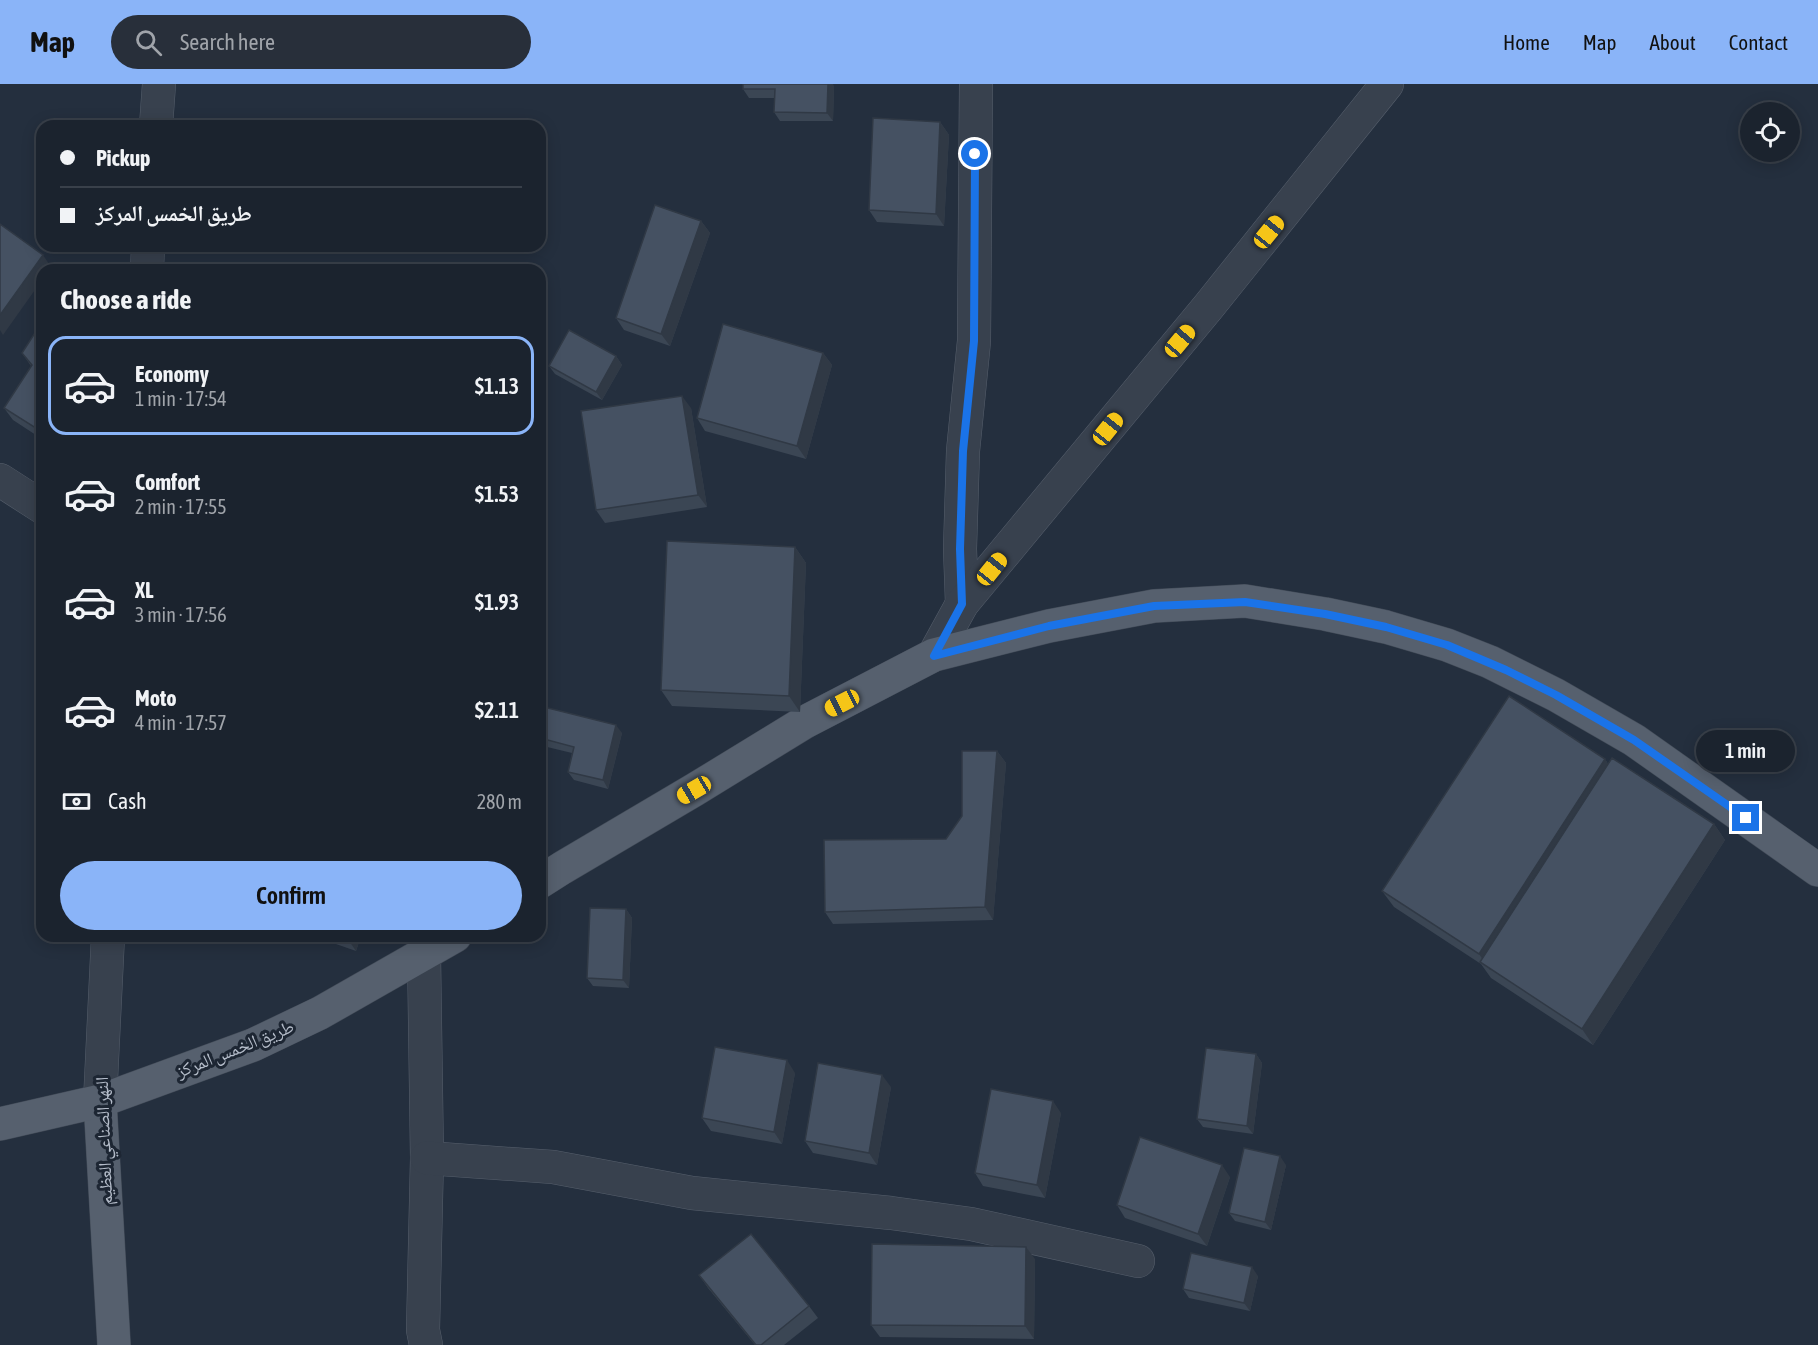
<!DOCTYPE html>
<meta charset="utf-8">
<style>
:root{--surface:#1b232e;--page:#282f3a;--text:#f1f3f6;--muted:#a0a4aa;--line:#39404a;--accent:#8ab4f8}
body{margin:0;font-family:"Asap Condensed","Noto Naskh Arabic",sans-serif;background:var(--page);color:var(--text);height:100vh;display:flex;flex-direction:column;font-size:22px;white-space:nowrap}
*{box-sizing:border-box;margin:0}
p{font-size:20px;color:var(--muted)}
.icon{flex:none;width:33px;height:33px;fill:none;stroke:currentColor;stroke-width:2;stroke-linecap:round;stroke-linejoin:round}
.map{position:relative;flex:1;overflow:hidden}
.sheet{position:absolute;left:36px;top:180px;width:510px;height:678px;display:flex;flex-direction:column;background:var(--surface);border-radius:18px;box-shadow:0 3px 15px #0003,0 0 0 2px var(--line)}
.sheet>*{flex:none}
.banner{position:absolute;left:36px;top:36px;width:510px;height:132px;border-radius:18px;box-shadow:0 3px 15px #0003,0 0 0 2px var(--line);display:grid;align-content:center;height:132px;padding:0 24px;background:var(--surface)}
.controls{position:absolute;left:1740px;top:18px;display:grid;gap:12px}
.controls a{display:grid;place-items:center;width:60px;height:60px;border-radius:50%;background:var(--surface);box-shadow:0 3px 15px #0003,0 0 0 2px var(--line);font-size:30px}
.end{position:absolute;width:27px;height:27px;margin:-14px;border:8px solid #1a73e8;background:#fff;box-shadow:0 0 0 3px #fff}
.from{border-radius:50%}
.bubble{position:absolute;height:42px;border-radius:21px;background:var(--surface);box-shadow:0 3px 15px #0003,0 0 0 2px var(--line);font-size:20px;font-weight:600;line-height:42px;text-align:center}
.car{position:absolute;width:18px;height:36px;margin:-18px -9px;border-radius:8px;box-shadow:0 0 4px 2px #0007;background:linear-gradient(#f5c518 24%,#345 0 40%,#f5c518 0 76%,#345 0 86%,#f5c518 0)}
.banner b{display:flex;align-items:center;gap:21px;height:57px;font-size:22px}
.banner b+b{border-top:2px solid var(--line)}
.banner i{width:15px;height:15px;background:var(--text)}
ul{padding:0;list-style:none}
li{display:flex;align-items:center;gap:18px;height:99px;margin:0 12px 9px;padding:0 12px;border:3px solid transparent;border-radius:18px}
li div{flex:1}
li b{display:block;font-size:22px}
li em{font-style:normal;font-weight:600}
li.current{border-color:var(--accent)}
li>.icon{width:54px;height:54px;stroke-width:1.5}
h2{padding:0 24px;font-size:27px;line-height:72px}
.pay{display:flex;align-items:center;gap:15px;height:66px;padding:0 24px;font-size:22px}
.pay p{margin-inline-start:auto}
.primary-button{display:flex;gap:12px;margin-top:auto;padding:12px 24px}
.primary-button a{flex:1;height:69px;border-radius:36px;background:var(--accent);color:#111;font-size:24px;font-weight:600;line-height:69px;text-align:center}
header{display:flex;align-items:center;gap:36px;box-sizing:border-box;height:84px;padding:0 30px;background:var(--accent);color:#111}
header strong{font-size:28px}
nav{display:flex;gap:33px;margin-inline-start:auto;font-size:21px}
.search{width:420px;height:54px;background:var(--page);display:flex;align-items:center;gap:15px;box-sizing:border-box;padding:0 21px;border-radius:33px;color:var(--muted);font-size:22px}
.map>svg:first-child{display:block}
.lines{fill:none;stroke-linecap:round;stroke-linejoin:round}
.street-casing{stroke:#565f6c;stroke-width:34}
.primary-casing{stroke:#414a57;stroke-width:34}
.street{stroke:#38414e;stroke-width:33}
.primary{stroke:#56606e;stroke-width:33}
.wall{fill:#3b4654}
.shaded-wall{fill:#303945}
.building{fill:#455162;stroke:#303945;stroke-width:1.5}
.route{stroke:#1a73e8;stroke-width:8}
.labels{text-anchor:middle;stroke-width:6;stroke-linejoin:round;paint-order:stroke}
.street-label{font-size:18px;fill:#b4bcc9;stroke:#1d2633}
</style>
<header>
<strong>Map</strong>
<div class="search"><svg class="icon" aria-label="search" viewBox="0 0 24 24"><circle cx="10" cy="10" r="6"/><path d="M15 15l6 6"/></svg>Search here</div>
<nav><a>Home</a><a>Map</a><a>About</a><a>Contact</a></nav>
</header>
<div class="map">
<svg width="1818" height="1261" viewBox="0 0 1818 1261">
<rect width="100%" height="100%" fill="#242f3e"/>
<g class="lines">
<defs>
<g id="street">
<polyline points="156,42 159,0"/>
<polyline points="147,186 148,162"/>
<polyline points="0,396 42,423"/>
<polyline points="962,520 960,465 963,367 974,257 976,0"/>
<polyline points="934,571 962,520 1209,222 1387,0"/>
<polyline points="424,870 427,1074 423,1246 426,1261"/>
<polyline points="100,1017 108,852"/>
<polyline points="427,1074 553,1083 692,1109 891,1129 971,1140 1138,1177"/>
</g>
<g id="primary">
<polyline points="540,798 562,784 694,706 805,638 934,571 1049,542 1154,522 1245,517 1325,530 1386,543 1447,561 1490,578 1556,611 1634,656 1818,786"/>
<polyline points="100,1017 114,1261"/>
<polyline points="0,1040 100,1017 253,961 320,929 455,852"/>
</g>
</defs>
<use href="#street" class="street-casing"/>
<use href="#primary" class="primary-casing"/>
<use href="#street" class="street"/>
<use href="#primary" class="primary"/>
</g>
<g class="wall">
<polygon points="834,2 833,37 780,37 774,28 775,14 749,14 743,5"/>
<polygon points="940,38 949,51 944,142 877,138 869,126"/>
<polygon points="701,137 710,149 670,262 624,246 616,234"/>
<polygon points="42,238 42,355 13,336 4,324 31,282 22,269"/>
<polygon points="823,269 832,281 806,375 705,347 697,334"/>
<polygon points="616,272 622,281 602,316 555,290 549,282"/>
<polygon points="691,324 707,423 605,439 596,426"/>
<polygon points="795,463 806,479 800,628 672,622 661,606"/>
<polygon points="540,622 622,649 608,705 574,696 568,688 572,669 543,662 540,672"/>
<polygon points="997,667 1006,679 993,836 833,840 825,828 946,755 962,732"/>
<polygon points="1605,675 1608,680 1714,740 1725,756 1593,961 1491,894 1481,880 1394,823 1382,807"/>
<polygon points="626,825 632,834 629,904 593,902 587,894"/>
<polygon points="313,852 361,852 356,867"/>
<polygon points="1256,970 1262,979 1253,1050 1203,1043 1197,1035"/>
<polygon points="795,989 782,1060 711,1047 702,1034"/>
<polygon points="891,1003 877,1081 813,1069 805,1057"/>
<polygon points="1061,1029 1045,1114 983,1102 975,1089"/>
<polygon points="1286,1081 1271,1146 1235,1137 1229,1129"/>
<polygon points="1230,1093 1207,1162 1125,1134 1117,1121"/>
<polygon points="1035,1175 1034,1255 880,1253 871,1241"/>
<polygon points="699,1191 809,1222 818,1234 784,1261 755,1261 708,1204"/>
<polygon points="1258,1192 1250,1227 1189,1214 1183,1205"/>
</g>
<g class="shaded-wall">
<polygon points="828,0 833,0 834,2 833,37 827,29"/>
<polygon points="940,38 949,51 944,142 936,130"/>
<polygon points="701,137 710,149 670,262 661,250"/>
<polygon points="43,171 51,183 49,186 42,186 42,196 3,251 0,246 0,231"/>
<polygon points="823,269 832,281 806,375 797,362"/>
<polygon points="616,272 622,281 602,316 596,308"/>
<polygon points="682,312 691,324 707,423 698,411"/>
<polygon points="795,463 806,479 800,628 789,612"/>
<polygon points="616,641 622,649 608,705 603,696"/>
<polygon points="540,658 543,662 540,672"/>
<polygon points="997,667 1006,679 993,836 985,823"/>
<polygon points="1605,675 1616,691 1490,886 1479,870"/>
<polygon points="1714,740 1725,756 1593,961 1582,945"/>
<polygon points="626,825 632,834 629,904 623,896"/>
<polygon points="348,852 361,852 356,867 347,854"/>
<polygon points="1256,970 1262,979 1253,1050 1247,1042"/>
<polygon points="787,976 795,989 782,1060 774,1048"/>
<polygon points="882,991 891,1003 877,1081 869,1069"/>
<polygon points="1053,1017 1061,1029 1045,1114 1037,1101"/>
<polygon points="1280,1072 1286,1081 1271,1146 1265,1138"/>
<polygon points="1222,1081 1230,1093 1207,1162 1198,1150"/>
<polygon points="1026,1163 1035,1175 1034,1255 1025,1242"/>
<polygon points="1252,1183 1258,1192 1250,1227 1244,1219"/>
</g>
<g class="building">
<polygon points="743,0 828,0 827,29 774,28 775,5 743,5"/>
<polygon points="873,34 940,38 936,130 869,126"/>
<polygon points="655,121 701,137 661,250 616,234"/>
<polygon points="0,140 43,171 0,231"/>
<polygon points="42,238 42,348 4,324 32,281 22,269"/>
<polygon points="723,240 823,269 797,362 697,334"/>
<polygon points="569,246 616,272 596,308 549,282"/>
<polygon points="682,312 698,411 596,426 581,327"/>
<polygon points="667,457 795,463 789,612 661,606"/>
<polygon points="1509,612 1605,675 1479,870 1382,807"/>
<polygon points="540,622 616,641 603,696 568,688 574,663 540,654"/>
<polygon points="962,667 997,667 985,823 825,828 824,756 946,755 962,732"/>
<polygon points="1612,674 1714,740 1582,945 1480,878"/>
<polygon points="590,824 626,825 623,896 587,894"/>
<polygon points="715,963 787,976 774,1048 702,1034"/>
<polygon points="1206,964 1256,970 1247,1042 1197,1035"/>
<polygon points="818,979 882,991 869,1069 805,1057"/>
<polygon points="991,1005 1053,1017 1037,1101 975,1089"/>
<polygon points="1140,1053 1222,1081 1198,1150 1117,1121"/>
<polygon points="1244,1064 1280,1072 1265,1138 1229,1129"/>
<polygon points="751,1150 809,1222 761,1261 756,1261 699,1191"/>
<polygon points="872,1160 1026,1163 1025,1242 871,1241"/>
<polygon points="1191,1169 1252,1183 1244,1219 1183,1205"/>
</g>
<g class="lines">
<polyline class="route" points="975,70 974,257 963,367 960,465 962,520 934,572 1049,542 1154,522 1245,518 1325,530 1386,543 1447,561 1506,586 1556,611 1634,656 1746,734"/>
</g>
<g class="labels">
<g class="street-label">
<text transform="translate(235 965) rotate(-22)" y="6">طريق الخمس المركز</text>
<text transform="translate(104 1057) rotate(-92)" y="6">النهر الصناعي العظيم</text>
</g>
</g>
</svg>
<div class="controls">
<a><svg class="icon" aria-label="locate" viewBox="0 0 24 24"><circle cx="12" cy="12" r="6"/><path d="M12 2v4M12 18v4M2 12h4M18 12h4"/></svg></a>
</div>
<i class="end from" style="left:975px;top:70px"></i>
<i class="end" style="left:1746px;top:734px"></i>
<div class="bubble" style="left:1696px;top:646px;width:99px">1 min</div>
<i class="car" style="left:1269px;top:148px;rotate:39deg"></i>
<i class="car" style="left:1180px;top:257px;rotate:40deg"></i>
<i class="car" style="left:1108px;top:345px;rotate:39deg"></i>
<i class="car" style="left:992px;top:485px;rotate:39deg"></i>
<i class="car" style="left:842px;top:619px;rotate:243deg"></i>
<i class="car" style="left:694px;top:706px;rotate:240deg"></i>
<div class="banner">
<b><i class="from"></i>Pickup</b>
<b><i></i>طريق الخمس المركز</b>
</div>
<section class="sheet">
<h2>Choose a ride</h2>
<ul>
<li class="current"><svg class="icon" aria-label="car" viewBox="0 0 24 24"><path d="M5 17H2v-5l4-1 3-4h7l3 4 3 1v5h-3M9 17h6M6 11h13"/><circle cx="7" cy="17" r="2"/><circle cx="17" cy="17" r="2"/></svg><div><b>Economy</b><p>1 min · 17:54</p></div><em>$1.13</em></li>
<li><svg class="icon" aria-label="car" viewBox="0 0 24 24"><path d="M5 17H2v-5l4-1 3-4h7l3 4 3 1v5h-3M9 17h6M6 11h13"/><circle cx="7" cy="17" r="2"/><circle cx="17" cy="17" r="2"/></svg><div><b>Comfort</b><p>2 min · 17:55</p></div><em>$1.53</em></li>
<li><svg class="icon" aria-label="car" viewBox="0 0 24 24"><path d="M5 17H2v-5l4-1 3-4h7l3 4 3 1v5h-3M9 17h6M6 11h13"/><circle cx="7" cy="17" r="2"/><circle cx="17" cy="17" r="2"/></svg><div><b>XL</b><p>3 min · 17:56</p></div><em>$1.93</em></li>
<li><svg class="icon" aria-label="car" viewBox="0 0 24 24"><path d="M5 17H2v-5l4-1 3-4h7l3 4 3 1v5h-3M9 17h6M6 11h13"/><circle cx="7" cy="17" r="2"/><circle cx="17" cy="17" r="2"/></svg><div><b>Moto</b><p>4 min · 17:57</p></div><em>$2.11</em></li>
</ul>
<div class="pay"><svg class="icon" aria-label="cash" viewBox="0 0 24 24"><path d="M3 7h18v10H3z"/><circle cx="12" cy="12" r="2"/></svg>Cash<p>280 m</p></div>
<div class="primary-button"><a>Confirm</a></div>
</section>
</div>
